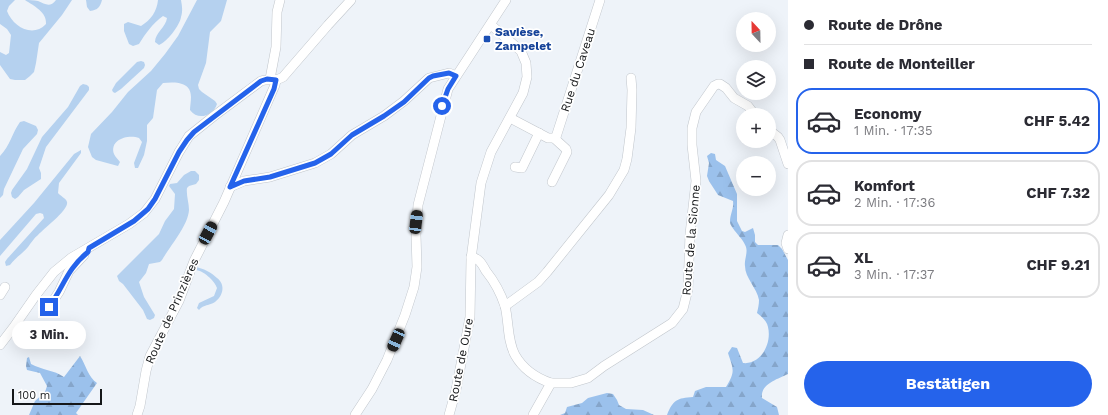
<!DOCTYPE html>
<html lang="de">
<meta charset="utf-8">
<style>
:root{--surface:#fff;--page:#f2f2f3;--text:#2b2b33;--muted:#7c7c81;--line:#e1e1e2;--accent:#2563eb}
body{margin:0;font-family:"Work Sans",sans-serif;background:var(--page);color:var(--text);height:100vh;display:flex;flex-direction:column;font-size:15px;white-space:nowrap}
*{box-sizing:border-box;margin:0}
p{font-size:13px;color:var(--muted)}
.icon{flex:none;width:22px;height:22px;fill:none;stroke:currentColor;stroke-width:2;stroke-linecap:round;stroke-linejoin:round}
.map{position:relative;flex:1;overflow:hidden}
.details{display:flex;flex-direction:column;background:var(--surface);width:320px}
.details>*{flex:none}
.hud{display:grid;align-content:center;height:88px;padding:0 16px;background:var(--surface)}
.needle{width:26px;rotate:338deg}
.controls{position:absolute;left:736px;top:12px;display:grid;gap:8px}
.controls a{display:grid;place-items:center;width:40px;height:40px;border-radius:50%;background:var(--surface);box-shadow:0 4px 16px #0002;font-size:20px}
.scale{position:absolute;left:12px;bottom:10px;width:90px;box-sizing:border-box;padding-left:4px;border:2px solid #151719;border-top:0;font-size:11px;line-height:14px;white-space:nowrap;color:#151719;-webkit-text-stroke:3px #fff;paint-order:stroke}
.end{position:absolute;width:18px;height:18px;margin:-9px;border:5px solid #2563eb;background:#fff;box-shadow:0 0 0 2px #fff}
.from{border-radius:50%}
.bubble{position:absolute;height:28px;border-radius:14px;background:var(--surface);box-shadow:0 4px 16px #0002;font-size:13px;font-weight:700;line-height:28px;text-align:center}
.car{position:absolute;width:12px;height:24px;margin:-12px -6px;border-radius:5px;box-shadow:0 0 3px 1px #0007;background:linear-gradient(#222 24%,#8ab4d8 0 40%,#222 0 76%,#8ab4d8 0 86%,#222 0)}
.hud b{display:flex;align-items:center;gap:14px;height:38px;font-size:15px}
.hud b+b{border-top:1px solid var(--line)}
.hud i{width:10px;height:10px;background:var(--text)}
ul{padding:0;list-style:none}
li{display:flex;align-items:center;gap:12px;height:66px;margin:0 8px 6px;padding:0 8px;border:2px solid var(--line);border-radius:16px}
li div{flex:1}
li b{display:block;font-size:15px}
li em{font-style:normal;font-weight:700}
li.on{border-color:var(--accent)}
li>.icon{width:36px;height:36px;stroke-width:1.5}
.primary-button{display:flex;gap:8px;margin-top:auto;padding:8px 16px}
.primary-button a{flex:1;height:46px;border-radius:24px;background:var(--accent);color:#fff;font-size:16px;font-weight:700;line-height:46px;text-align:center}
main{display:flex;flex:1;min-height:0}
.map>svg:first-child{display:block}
.green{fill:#b5d1ef}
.forest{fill:url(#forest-firs)}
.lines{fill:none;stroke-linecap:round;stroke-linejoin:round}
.minor-casing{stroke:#c1c6cc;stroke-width:10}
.minor{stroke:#fff;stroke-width:9}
.route{stroke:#2563eb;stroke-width:5}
.transit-dot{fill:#1a4fb4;stroke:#fff;stroke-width:1.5}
.labels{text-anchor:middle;stroke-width:3.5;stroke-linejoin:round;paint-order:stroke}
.transit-label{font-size:12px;font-weight:bold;fill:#164399;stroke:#fff;text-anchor:start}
.street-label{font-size:12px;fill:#151719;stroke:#fff}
</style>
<main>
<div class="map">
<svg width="788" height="415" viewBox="0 0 788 415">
<defs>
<pattern id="forest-firs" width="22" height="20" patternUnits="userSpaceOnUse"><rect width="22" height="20" fill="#9bc1ec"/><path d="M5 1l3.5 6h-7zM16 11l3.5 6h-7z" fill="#85a5ca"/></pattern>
</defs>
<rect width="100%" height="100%" fill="#eef3f9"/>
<g class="green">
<path d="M0 0H15L9 6 7 11C13 27 33 38 46 24 47 12 34 6 25 0 29 0 34 0 38 1 45 4 50 8 56 0H72L62 15 39 43 36 63 34 72 30 76 25 80H15L10 79 0 65V52L6 55 9 53 11 35 7 29 0 24Z"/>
<path d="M86 0H102C100 7 98 10 90 11L87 7Z"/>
<path d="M158 0H181C182 6 183 11 181 17 180 25 167 42 159 45L155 42C155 33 166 27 167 18L163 16C152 24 146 33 139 44L133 46 129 44 124 31V24L128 22 141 26C151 20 157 11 158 0Z"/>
<path d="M197 0H227L221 21 210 32 206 63 198 85 199 89 202 92 215 101 217 104C213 116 198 121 190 110 190 106 191 102 191 97 191 81 174 82 163 83L157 90 153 118 147 125V141L144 155 138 168H135L134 163 142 142 139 138C129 134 109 139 114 154 115 157 118 159 120 162L118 166 96 160 92 157 88 147 91 134 112 112 128 92 151 71 165 54 178 36Z"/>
<polygon points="141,61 144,62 145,65 144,68 121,89 115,93 113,92 112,90 116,83 137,62"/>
<polygon points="83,84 87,85 89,87 89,90 46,147 39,168 41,173 41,179 24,190 18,197 15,199 12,197 11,193 12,190 27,169 42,137 68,107 80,86"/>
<path d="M24 121 36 126 38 130 37 134 23 149 4 189 3 195 0 198V156C10 146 12 133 20 122Z"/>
<path d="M81 150V153L59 183 58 193C60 196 66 198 67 202 69 210 43 229 38 235 34 238 31 243 28 247 22 254 15 258 10 265L6 266 5 262 7 259 44 218 43 214 40 213 36 214 0 256V240L34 203 74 154Z"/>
<path d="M191 171H195L199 175V180L196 184 189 186 187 188C186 195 189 203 189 210 188 226 170 246 162 260L160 262 149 264 146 273 139 282 144 297 155 315 154 318 150 320 147 319 143 310 123 284 119 281 117 276 159 234 165 221 174 209 175 194 169 186 170 184 177 183 184 175Z"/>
<path d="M195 267C203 268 212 273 217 278 226 285 223 296 215 302 209 306 204 304 199 310L197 308 199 303 214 296 217 288C215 281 203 270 195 270Z"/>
</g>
<g class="forest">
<path d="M711 153 715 154 716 160 725 166 737 194V221L742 231 745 232 753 228 755 235V242L758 245H778L782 249 788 260V374C778 379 760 384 762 398L777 407 779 415H665H667C673 400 677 398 693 397L695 391 706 387H726C736 371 733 369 728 353L732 347 737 348 743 363C761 365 772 343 768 327 767 321 762 317 757 313 758 309 759 304 759 300 757 288 745 278 745 266 744 260 748 253 746 247 744 239 730 228 730 222 730 214 734 209 733 201L718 195 709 181 707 176 709 163 707 156Z"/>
<path d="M80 356C86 365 88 377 97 383L76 413 78 415H29L35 401 45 392 47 386 40 373 27 370 26 366 27 358 29 357 31 364C42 370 54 370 64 377Z"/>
<polygon points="607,393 613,394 617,400 619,405 626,409 643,410 654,415 560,415 565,413 567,407 582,403 588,398"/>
</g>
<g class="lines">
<defs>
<g id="minor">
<polyline points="270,79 276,47 277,12 280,0"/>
<polyline points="510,118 548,138 554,138 556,137 600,0"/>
<polyline points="769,130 778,137 780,140 788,164"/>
<polyline points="515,167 522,168 539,133"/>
<polyline points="552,182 567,152 566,149 554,138"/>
<polyline points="230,187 244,181 270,177 315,163 331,154 352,135 384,116 404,101 429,78 449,73 456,76"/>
<polyline points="788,235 786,243 788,249"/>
<path d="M471 257C479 258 482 264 486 271 494 281 501 294 505 306 509 322 507 340 515 355 523 369 536 378 551 383"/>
<polyline points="0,295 5,287"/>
<polyline points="505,306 538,282 547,272 609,195 624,170 627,159 631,128 632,90 631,78"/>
<polyline points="45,313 59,292 69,271 84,255"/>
<path d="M0 345 13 328 36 295 54 272 71 258 129 224 144 213 155 199 179 152 189 136 214 116 261 81C268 78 276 82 283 77L328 25 351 0"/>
<polyline points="137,415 140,406 146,371 150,356 179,301 194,261 224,202 275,85 276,80"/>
<polyline points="355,415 372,389 387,360 405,315 414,287 417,267 416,235 418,205 448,89 506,0"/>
<polyline points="449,415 456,390 470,317 471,259 481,183 491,152 523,93 527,77 526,63 521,51 491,25"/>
<polyline points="533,415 551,383 571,383 588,378 604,366 672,323 683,309 688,289 690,234 696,181 692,145 692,128 696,112 714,86 718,84 720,84 726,88 734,98 748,106 755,115"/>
</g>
</defs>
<use href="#minor" class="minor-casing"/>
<use href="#minor" class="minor"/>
</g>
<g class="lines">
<path class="route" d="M49 307C64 286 67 269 88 252L89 248 134 221 148 209 155 199 179 152 187 140 194 132 261 81 267 79 276 80 274 89 230 187 244 181 270 177 315 163 331 154 352 135 384 116 404 102 429 78 433 76 449 73 456 76 448 89 442 106"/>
</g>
<rect class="transit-dot" x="483" y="35" width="8" height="8" rx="2"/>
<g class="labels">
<g class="transit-label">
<text x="495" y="36">Savièse,<tspan x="495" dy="14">Zampelet</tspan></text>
</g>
<g class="street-label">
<text transform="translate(578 70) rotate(-72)" y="4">Rue du Caveau</text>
<text transform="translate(691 240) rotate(-85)" y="4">Route de la Sionne</text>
<text transform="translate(172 311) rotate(-66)" y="4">Route de Prinzières</text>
<text transform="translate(461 360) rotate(-79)" y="4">Route de Oure</text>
</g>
</g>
</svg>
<div class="controls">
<a><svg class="needle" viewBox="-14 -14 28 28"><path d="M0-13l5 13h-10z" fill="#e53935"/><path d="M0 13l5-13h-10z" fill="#7c7c81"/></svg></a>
<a><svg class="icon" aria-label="layers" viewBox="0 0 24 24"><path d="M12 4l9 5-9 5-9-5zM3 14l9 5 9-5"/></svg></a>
<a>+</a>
<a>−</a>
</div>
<div class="scale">100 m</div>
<i class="end from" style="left:442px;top:106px"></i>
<i class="end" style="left:49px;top:307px"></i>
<div class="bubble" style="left:12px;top:321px;width:74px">3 Min.</div>
<i class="car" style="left:416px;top:222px;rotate:7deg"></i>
<i class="car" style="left:208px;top:233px;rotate:28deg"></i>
<i class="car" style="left:396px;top:340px;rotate:204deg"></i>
</div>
<section class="details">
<div class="hud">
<b><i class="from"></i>Route de Drône</b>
<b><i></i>Route de Monteiller</b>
</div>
<ul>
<li class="on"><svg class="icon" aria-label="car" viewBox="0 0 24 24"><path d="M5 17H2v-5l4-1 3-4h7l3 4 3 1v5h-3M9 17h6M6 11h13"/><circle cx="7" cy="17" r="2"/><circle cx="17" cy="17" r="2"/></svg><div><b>Economy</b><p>1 Min. · 17:35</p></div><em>CHF 5.42</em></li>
<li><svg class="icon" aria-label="car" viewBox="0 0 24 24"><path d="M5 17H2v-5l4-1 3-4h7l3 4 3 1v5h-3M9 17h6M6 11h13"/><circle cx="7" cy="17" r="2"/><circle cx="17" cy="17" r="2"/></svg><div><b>Komfort</b><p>2 Min. · 17:36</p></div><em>CHF 7.32</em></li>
<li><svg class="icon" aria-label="car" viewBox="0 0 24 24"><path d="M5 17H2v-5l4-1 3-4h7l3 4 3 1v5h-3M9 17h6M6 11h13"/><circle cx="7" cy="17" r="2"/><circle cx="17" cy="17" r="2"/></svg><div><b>XL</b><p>3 Min. · 17:37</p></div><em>CHF 9.21</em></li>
</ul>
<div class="primary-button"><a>Bestätigen</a></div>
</section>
</main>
